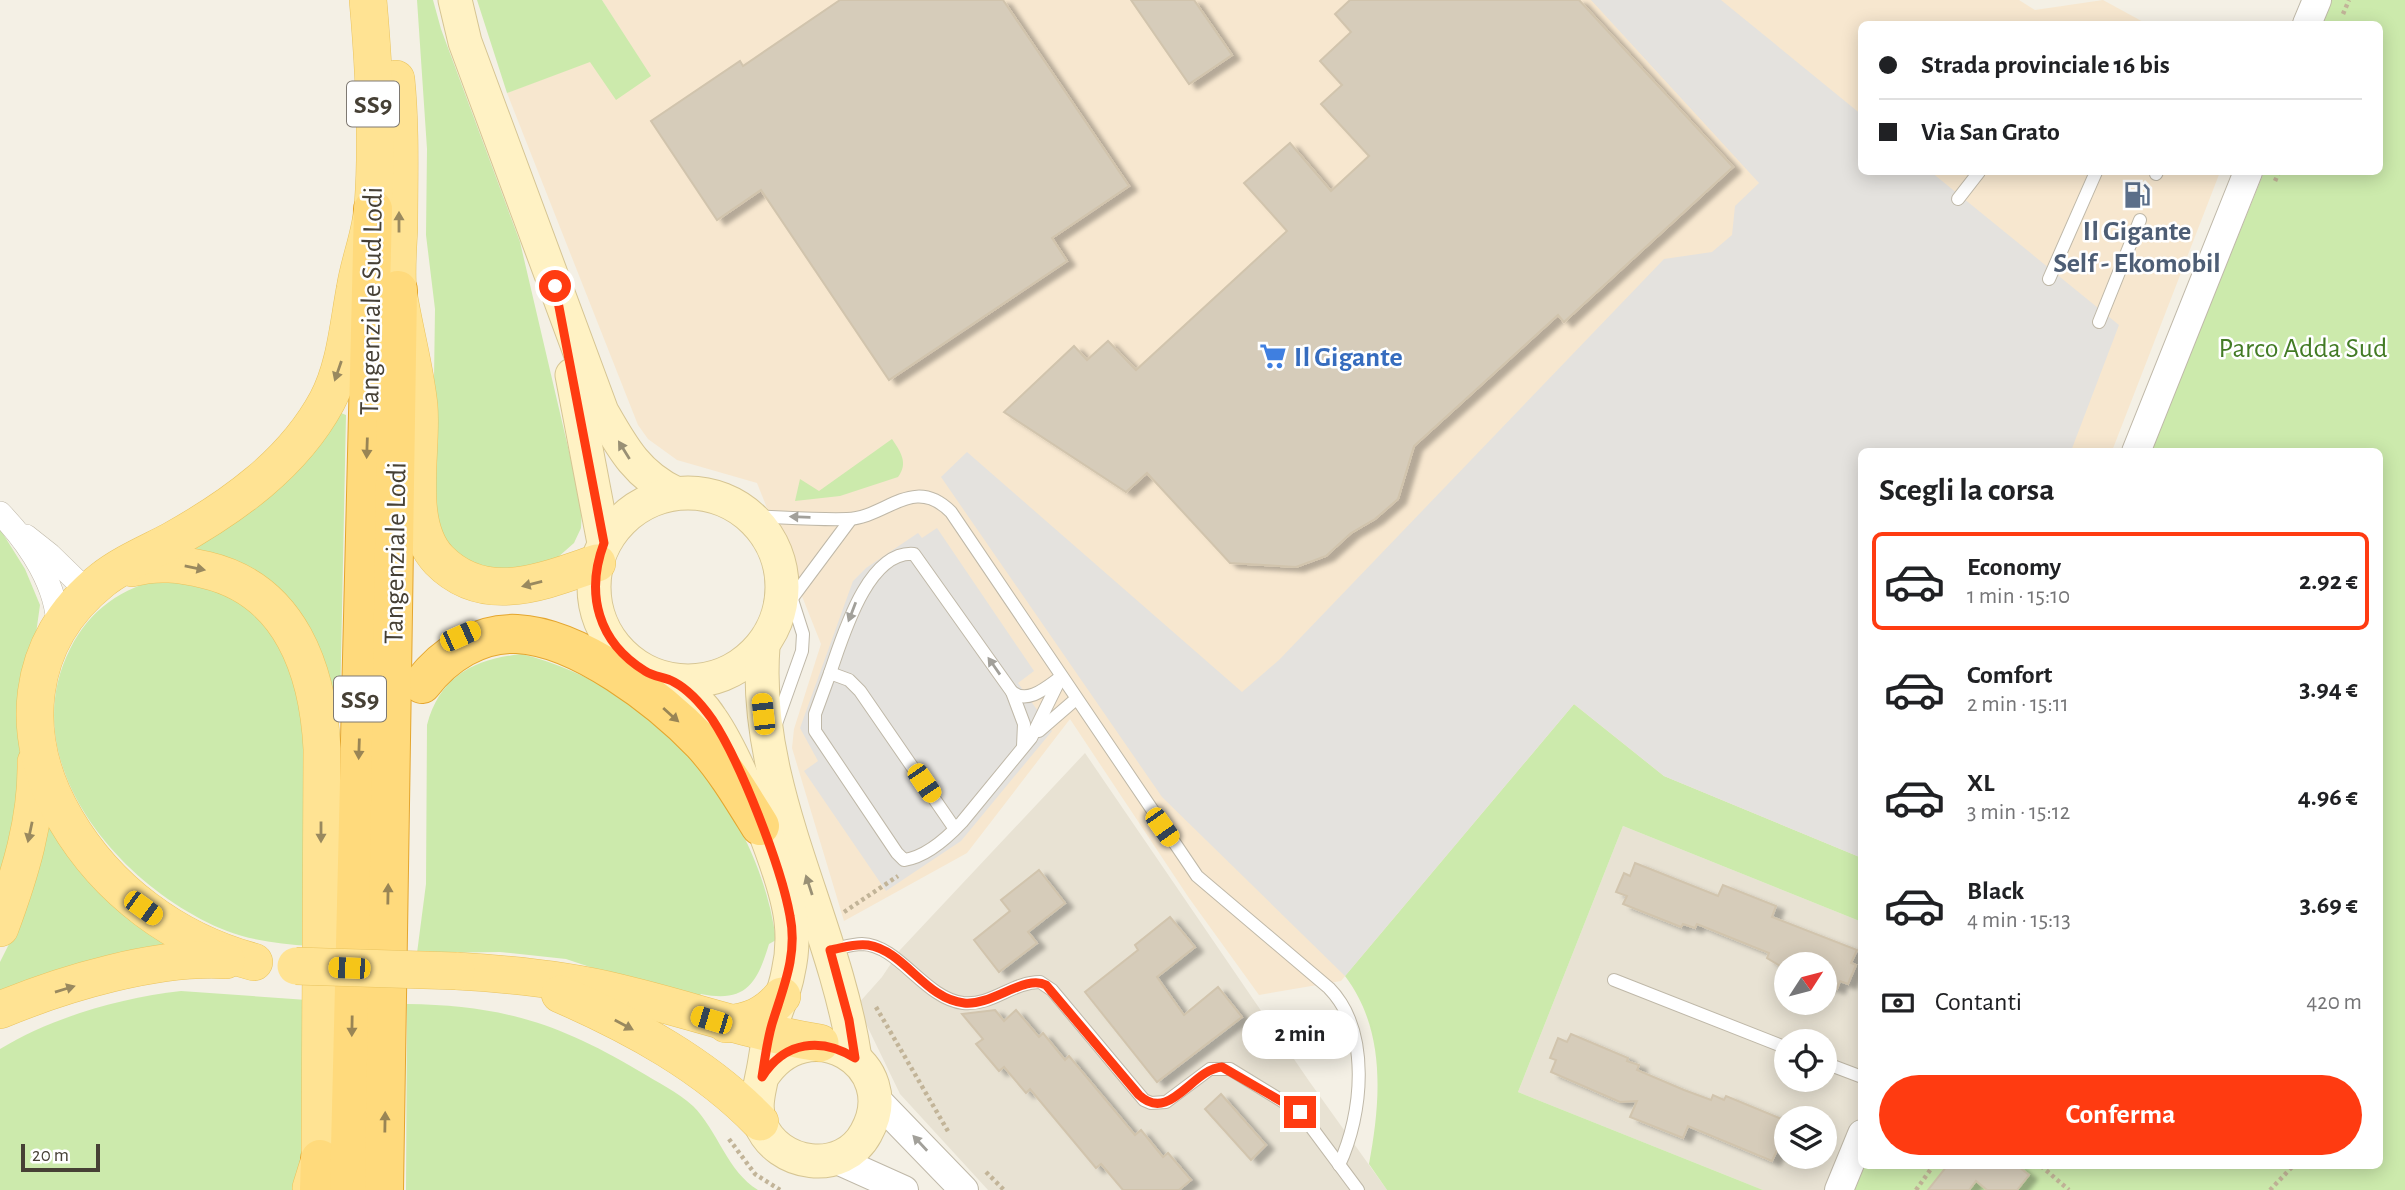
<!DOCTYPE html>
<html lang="it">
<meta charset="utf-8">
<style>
:root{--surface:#fff;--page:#f6f6f6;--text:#202124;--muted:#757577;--line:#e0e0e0;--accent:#ff3b11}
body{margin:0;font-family:"Alegreya Sans",sans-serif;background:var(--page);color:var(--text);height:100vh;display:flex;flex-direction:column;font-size:26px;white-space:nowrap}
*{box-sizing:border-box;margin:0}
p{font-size:23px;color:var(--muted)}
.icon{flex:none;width:38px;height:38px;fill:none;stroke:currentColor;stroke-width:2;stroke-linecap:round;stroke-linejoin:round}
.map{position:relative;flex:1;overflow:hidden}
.side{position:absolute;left:1858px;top:448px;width:525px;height:721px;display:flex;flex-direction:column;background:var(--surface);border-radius:10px;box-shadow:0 4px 18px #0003}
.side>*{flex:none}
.hud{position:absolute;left:1858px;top:21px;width:525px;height:154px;border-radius:10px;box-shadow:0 4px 18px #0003;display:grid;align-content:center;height:154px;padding:0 21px;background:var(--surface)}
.needle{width:46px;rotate:54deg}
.tools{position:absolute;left:1774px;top:952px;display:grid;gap:14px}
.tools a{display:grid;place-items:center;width:63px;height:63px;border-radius:50%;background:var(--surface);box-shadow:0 4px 18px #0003;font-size:35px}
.scale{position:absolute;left:21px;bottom:18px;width:79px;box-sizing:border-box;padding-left:7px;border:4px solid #464035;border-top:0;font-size:19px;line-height:24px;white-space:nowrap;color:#464035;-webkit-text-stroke:5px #fff;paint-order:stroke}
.end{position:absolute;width:32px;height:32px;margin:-16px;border:9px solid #ff3b11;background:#fff;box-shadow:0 0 0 4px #fff}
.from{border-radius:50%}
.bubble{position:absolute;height:49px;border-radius:24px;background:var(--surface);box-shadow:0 4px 18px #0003;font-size:23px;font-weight:700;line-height:49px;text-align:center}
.car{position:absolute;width:21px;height:42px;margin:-21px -10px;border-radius:9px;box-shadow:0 0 5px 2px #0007;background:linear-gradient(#f5c518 24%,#345 0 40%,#f5c518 0 76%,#345 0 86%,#f5c518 0)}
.hud b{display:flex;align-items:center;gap:24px;height:66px;font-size:26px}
.hud b+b{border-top:2px solid var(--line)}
.hud i{width:18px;height:18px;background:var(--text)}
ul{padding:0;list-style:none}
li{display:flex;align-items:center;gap:21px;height:98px;margin:0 14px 10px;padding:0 7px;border:4px solid transparent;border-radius:10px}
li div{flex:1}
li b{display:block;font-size:26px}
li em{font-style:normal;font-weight:700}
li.current{border-color:var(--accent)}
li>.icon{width:63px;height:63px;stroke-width:1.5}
h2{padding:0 21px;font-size:32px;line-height:84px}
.pay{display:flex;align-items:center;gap:18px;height:77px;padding:0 21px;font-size:26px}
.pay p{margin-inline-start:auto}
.action{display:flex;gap:14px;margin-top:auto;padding:14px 21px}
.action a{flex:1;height:80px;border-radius:42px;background:var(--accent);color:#fff;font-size:28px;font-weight:700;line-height:80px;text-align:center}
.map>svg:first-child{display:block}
.residential{fill:#e8e2d3;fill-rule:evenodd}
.commercial{fill:#f7e7cf}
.green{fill:#cceaac}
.parking{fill:#e4e2de}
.building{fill:#d6ccba;stroke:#d1c4ad;stroke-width:2;filter:url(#shadow)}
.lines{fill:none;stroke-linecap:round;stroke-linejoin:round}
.service-casing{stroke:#bfb8a8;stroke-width:14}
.minor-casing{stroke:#bfb8a8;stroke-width:24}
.tertiary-casing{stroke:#bfb8a8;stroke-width:30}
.secondary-casing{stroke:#d6c593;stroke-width:35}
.primary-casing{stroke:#e9c35e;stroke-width:38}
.trunk-casing{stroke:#e4a62f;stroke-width:40}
.path{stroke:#c2b498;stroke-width:4.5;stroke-dasharray:3.5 3.5;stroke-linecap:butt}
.service{stroke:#fff;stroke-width:12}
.minor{stroke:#fff;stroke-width:23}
.tertiary{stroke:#fff;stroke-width:28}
.secondary{stroke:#fff2c4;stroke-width:33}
.primary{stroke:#ffe393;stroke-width:37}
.trunk{stroke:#ffda7c;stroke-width:38}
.primary-bridge-casing{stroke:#e9c35e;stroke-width:38;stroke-linecap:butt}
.primary-bridge{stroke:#ffe393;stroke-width:37}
.oneway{fill:#99895f}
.oneway2{fill:#998555}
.oneway3{fill:#999075}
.oneway4{fill:#a2a09a}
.route{stroke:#ff3b11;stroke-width:9}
.labels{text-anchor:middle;stroke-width:5;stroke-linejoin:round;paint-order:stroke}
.shield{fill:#fff;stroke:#7e7972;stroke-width:2}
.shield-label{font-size:26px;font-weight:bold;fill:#464035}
.service-label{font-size:28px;font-weight:bold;fill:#4e5e75;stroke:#fff}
.street-label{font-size:28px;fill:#464035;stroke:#fff}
.park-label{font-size:28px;fill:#437b25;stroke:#fff}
.shop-label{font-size:28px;font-weight:bold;fill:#366cbe;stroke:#fff;text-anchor:start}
</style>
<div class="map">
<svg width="2405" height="1190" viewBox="0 0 2405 1190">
<defs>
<filter id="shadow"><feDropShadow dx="8" dy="4.5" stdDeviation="2" flood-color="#0004"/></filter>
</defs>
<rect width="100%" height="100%" fill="#f4f0e5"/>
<g class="residential">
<polygon points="1085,753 1309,1081 1387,1190 988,1190 900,1094 857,1005 882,977 900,950"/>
<path d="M1623 826 1862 922V1126L1836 1190H1763L1518 1092ZM1787 964H1825V1003H1787ZM1787 1041H1825V1080H1787ZM1787 1118H1825V1157H1787Z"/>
</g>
<polygon class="commercial" points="602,0 2019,0 2035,10 2103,0 2147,24 1862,24 1862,172 2220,172 2112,451 1862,452 1862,858 1664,776 1574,704 1341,981 1259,995 1189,898 1070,719 967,853 844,921 792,748 794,729 821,644 757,483 677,460 648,439 638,425 507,93 590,61 650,76"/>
<g class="green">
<polygon points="417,0 433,0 441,29 520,242 582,507 581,528 574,543 557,558 504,573 453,555 432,519 435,309 426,235 427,149"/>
<polygon points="477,0 602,0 651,76 616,100 590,62 507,93"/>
<polygon points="2332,0 2405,0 2405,1190 1850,1190 1862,1166 2380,1166 2380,452 2151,451 2264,172 2380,172 2380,24 2322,24"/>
<polygon points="336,411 346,415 340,708 332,708 326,674 193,555 188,543"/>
<path d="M892 439C900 451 909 463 898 477L840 496 795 501 800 479 819 491Z"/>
<polygon points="0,529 25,569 40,605 35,641 20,681 19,742 24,796 0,888"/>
<path d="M164 578 222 588 266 617 302 682 310 946C282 944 253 941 227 931 123 890 12 764 70 649 90 609 122 588 164 578Z"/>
<path d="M522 654C654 687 758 806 776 940L769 944C757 984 746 1003 701 994L695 1002 566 959 500 952 417 953 426 884 427 725C440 676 474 659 522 654Z"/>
<path d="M1574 704 1664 776 1862 858V922L1623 826 1518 1092 1763 1190H1387L1369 1164C1381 1100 1386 1030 1345 976Z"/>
<polygon points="43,818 179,951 0,1001 0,962 17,928"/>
<path d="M181 991 307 1000 301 1190H0V1049C53 1017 120 998 181 991Z"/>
<path d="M407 1004C500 1005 559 1023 639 1071 657 1082 678 1092 693 1106 718 1131 727 1171 758 1190H406Z"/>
</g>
<g class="parking">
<polygon points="1591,0 1721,0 1862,115 1862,172 1931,172 2119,325 2071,451 1862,452 1862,858 1664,776 1574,704 1345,976 1162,797 941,477 967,452 1242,692 1279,660 1664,259 1712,252 1732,235 1735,206 1759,183"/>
<polygon points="937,528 1034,671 1018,683 1052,731 961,841 886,891 804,771 818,761 800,728 853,581 866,568 918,533 922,538"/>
</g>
<g class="building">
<polygon points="840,0 1003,0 1129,186 1052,238 1067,261 889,380 761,190 717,220 651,121 740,61 743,66"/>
<polygon points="1131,0 1194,0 1232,55 1189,84"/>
<polygon points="1350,0 1579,0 1733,167 1564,322 1558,315 1414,446 1398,499 1375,519 1351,533 1326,556 1296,567 1230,563 1147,473 1126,492 1004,412 1074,346 1087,360 1108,341 1136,370 1287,231 1244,183 1290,143 1331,191 1369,156 1321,104 1342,85 1320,61 1351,32 1335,14"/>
<polygon points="1635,863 1718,896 1723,885 1776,906 1772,917 1857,950 1851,963 1856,965 1848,984 1840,981 1837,989 1825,985 1825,964 1787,964 1787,970 1767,958 1769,953 1697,924 1695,928 1683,924 1681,927 1623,904 1627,896 1616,892 1624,873 1630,876"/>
<polygon points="1039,870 1065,903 1028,932 1037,943 999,972 974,940 1010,911 1001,900"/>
<polygon points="1170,917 1195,947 1157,977 1184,1015 1218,987 1242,1017 1157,1082 1085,992 1138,950 1135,945"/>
<polygon points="995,1010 1004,1021 1016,1010 1039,1037 1043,1033 1065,1060 1069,1056 1135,1135 1141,1130 1163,1157 1168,1153 1191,1180 1179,1190 1123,1190 1101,1164 1096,1168 1030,1089 1026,1093 1004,1067 999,1071 976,1044 983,1039 962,1014"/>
<polygon points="1571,1034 1628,1058 1627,1061 1639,1065 1637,1070 1684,1090 1711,1100 1713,1095 1724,1100 1726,1096 1784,1120 1781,1128 1787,1130 1787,1152 1778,1148 1772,1161 1688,1126 1683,1138 1630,1117 1637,1101 1620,1102 1551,1072 1556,1060 1550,1058 1558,1038 1567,1042"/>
<polygon points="1221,1094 1266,1145 1251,1160 1205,1109"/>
<polygon points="1947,1166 2018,1166 2029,1175 2017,1190 1987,1190 1976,1181 1969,1190 1928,1190"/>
</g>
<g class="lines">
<defs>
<g id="service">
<polyline points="2156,174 2157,172"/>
<polyline points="1958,199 1979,172"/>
<polyline points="2049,279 2096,172"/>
<polyline points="2099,322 2140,220"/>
<path d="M750 516C782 517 815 520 847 519 886 518 913 474 951 512L1197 876 1329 988C1371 1031 1363 1114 1339 1165"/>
<polyline points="778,617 851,519"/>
<path d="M830 673C842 639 867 550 914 554L1012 692 1024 724 1023 746"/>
<path d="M1012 692C1028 705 1048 686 1061 677"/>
<polyline points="776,724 802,651 803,634 780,562"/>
<polyline points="1039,731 1076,699"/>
<path d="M955 829 860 691 849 680 830 673 815 714V731L897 853 904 860C926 857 948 837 962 822L1031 738 1061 677"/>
<path d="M830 950C841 948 852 944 862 944 899 945 924 998 963 1003 992 1006 1012 982 1040 982L1052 990 1144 1100 1151 1103 1166 1102 1210 1069H1230L1300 1112 1358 1190"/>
<polyline points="1614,980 1787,1048"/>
<polyline points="1825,1063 1862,1077"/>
</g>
<g id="minor">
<path d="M0 513C29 543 59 587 58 631"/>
<polyline points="26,536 50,555 88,592"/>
</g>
<g id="tertiary">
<polyline points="2307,24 2317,0"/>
<polyline points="2136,452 2248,172"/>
<polyline points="875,1098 964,1190"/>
<polyline points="835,1159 904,1190"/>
<polyline points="1839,1190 1862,1134"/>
</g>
<g id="secondary">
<path d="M455 0 465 42 602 412C622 447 637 475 675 493"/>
<polyline points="572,375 604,543"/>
<circle cx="688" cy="587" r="94"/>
<path d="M763 647C752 790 834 919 855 1058"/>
<path d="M674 681C688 693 701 703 711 719 737 756 786 876 791 921 793 938 792 956 788 973 785 991 777 1007 772 1024 767 1041 766 1059 762 1076 759 1092 754 1106 760 1123 777 1167 843 1176 866 1133 905 1064 807 1006 762 1077"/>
</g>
<g id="primary">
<path d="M396 79C401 129 399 178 399 228 398 248 396 271 398 291 404 330 415 367 419 406 423 452 404 524 439 560 485 607 544 581 597 563"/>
<path d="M132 568C158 561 181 564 206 570 291 590 318 671 322 749L320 1159 311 1188"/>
<path d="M0 928C20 874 37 820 36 762"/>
<path d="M254 962C175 941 107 890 66 820 17 737 24 642 102 580 122 564 148 553 171 541 232 507 293 464 327 401 345 367 348 327 355 289 359 262 371 234 373 206 378 139 374 67 368 0"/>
<path d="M456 971C510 974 563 979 616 992 685 1008 750 1032 820 1043"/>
<path d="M560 994C633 1026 705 1065 760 1122"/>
<path d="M0 1010C65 983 156 956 226 960"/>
<path d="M726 1024C749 1022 767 1015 782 996"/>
</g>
<g id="trunk">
<path d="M422 684C444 655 479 632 517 634 579 637 660 699 702 743 725 768 742 797 760 826"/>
<polyline points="319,1190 320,1159"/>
<polyline points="349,1190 373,209"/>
<polyline points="384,1190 398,290"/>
</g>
</defs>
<use href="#service" class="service-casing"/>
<use href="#minor" class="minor-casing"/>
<use href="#tertiary" class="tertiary-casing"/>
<use href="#secondary" class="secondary-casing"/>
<use href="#primary" class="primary-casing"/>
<use href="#trunk" class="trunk-casing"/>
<g class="path">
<polyline points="2343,14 2349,0"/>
<polyline points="2275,181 2279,172"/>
<polyline points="844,912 898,876"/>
<polyline points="876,1007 949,1133"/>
<polyline points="729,1139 755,1174 780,1190"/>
<polyline points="2041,1166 2069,1190"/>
<polyline points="986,1172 1004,1190"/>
<polyline points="1916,1190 1933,1166"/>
<polyline points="2270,1190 2293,1166"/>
</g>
<use href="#service" class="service"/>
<use href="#minor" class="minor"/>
<use href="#tertiary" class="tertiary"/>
<use href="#secondary" class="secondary"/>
<use href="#primary" class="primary"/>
<use href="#trunk" class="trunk"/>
<defs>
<polyline id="primary-bridge" points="296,966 456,971"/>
</defs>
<use href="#primary-bridge" class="primary-bridge-casing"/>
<use href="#primary-bridge" class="primary-bridge"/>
</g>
<defs><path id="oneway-solid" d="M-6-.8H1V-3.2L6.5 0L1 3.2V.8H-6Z" transform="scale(1.75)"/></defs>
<g class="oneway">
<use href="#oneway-solid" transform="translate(399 222) rotate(-90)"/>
<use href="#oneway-solid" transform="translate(338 371) rotate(109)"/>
<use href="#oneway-solid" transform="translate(195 568) rotate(11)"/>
<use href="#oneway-solid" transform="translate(532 584) rotate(166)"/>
<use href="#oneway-solid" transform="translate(30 832) rotate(102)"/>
<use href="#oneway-solid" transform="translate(321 832) rotate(90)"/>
<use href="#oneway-solid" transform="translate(65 989) rotate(-17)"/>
<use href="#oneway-solid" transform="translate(624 1025) rotate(28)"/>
</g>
<g class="oneway2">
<use href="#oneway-solid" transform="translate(367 448) rotate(92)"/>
<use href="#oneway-solid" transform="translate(671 715) rotate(42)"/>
<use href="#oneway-solid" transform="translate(359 749) rotate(92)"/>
<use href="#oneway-solid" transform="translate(388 894) rotate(-89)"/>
<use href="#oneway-solid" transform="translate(352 1026) rotate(91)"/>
<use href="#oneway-solid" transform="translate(385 1122) rotate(-89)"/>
</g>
<g class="oneway3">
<use href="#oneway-solid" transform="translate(624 450) rotate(-122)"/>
<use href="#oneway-solid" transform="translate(809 885) rotate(-108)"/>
</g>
<g class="oneway4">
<use href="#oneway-solid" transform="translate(800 517) rotate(-178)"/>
<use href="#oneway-solid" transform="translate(852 612) rotate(111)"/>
<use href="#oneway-solid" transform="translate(994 666) rotate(-125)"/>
<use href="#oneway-solid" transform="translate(920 1143) rotate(-133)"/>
</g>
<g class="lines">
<path class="route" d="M555 286 604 543C585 594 598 642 645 671 654 677 665 677 674 682 689 690 702 705 712 719 740 761 781 866 790 916 798 955 783 988 772 1024 767 1041 765 1059 762 1077 785 1041 821 1037 855 1058L849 1020 830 950C842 948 855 943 868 945 905 951 925 999 964 1003 992 1006 1025 974 1046 985L1139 1095C1170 1124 1192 1069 1222 1067L1300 1112"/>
</g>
<defs>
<symbol id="fuel-bare" viewBox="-9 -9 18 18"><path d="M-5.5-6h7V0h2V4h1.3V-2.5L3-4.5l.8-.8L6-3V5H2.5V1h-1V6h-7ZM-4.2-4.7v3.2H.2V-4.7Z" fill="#5c6f8a" stroke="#fff" stroke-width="2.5" paint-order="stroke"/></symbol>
<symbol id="supermarket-bare" viewBox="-9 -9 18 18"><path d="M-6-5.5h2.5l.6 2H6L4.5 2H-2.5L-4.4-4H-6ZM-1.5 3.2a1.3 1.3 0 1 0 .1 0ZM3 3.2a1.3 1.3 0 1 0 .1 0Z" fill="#3f7fe0" stroke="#fff" stroke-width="2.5" paint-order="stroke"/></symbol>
</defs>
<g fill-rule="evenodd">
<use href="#fuel-bare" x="2118" y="176" width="38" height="38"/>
<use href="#supermarket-bare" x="1254" y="337" width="38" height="38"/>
</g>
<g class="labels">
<g class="shield">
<rect x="347" y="81.5" width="52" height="45" rx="5"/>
<rect x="334" y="676.5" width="52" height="45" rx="5"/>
</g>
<g class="shield-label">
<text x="373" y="113">SS9</text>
<text x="360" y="708">SS9</text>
</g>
<g class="service-label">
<text x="2137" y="240">Il Gigante<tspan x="2137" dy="32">Self - Ekomobil</tspan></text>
</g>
<g class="street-label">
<text transform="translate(370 301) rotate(-89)" y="10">Tangenziale Sud Lodi</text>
<text transform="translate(394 553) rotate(-89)" y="10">Tangenziale Lodi</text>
</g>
<g class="park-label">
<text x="2303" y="357">Parco Adda Sud</text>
</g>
<g class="shop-label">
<text x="1294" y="366">Il Gigante</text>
</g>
</g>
</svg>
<div class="tools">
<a><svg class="needle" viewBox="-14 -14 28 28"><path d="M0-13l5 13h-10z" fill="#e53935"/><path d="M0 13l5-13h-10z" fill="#757577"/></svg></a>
<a><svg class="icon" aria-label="locate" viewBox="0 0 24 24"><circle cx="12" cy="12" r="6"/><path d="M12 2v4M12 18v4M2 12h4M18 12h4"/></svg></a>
<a><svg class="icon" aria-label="layers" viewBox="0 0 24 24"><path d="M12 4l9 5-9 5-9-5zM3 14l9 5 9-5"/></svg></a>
</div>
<div class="scale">20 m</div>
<i class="end from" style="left:555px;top:286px"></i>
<i class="end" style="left:1300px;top:1112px"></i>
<div class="bubble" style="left:1242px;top:1010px;width:116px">2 min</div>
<i class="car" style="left:460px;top:636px;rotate:66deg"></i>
<i class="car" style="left:763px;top:714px;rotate:354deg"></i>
<i class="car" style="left:924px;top:783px;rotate:146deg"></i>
<i class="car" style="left:1162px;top:827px;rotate:145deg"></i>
<i class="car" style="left:143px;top:908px;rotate:126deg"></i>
<i class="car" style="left:349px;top:968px;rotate:272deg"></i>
<i class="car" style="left:711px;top:1020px;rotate:287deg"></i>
<div class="hud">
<b><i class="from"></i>Strada provinciale 16 bis</b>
<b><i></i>Via San Grato</b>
</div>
<section class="side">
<h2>Scegli la corsa</h2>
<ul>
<li class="current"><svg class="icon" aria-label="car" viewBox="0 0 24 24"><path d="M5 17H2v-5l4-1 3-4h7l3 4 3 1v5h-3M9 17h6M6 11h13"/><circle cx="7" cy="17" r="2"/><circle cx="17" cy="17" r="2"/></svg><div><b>Economy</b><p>1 min · 15:10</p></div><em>2.92 €</em></li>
<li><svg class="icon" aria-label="car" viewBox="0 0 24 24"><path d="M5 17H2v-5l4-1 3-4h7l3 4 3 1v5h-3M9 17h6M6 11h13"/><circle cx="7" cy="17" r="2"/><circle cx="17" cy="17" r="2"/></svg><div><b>Comfort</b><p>2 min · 15:11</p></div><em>3.94 €</em></li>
<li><svg class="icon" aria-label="car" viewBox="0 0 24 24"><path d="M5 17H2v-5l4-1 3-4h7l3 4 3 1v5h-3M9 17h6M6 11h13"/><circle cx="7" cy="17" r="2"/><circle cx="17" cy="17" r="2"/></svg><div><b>XL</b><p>3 min · 15:12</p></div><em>4.96 €</em></li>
<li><svg class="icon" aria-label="car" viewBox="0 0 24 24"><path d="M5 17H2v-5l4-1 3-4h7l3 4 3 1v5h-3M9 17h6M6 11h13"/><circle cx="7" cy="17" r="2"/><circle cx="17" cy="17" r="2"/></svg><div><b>Black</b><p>4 min · 15:13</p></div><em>3.69 €</em></li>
</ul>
<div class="pay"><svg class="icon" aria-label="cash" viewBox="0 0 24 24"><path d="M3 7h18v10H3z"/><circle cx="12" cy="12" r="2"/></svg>Contanti<p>420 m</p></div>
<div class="action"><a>Conferma</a></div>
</section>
</div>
